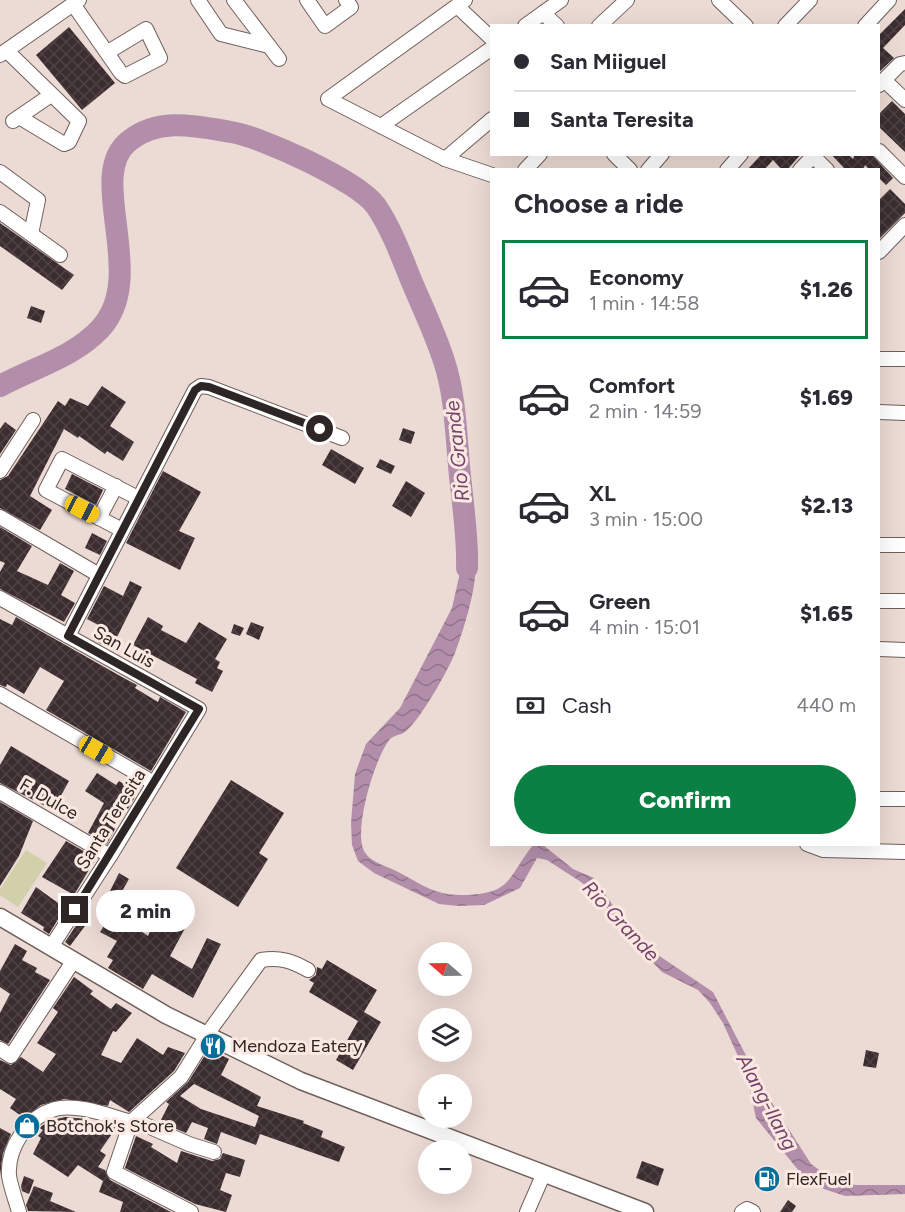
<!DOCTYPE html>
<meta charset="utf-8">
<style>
:root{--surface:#fff;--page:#f2f2f3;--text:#2b2b33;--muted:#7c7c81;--line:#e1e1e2;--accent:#0b8043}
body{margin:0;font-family:Figtree,sans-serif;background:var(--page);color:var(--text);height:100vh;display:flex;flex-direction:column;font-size:22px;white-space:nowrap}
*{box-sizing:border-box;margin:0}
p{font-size:20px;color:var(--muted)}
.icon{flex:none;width:33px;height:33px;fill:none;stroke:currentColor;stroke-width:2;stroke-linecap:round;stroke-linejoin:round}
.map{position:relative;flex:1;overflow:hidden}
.drawer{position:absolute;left:490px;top:168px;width:390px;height:678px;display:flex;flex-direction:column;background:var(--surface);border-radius:0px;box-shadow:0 6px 24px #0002}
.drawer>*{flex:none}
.hud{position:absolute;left:490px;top:24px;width:390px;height:132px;border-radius:0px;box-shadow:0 6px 24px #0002;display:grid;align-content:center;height:132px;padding:0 24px;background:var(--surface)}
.needle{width:39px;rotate:290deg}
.tools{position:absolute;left:418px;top:942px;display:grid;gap:12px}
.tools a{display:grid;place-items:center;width:54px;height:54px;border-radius:50%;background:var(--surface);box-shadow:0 6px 24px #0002;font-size:30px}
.end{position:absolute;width:27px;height:27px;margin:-14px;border:8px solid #2d2624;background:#fff;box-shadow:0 0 0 3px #fff}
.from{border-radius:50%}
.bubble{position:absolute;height:42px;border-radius:21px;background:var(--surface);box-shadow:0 6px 24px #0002;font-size:20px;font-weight:800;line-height:42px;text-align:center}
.car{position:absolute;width:18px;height:36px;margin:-18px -9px;border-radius:8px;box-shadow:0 0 4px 2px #0007;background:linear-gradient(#f5c518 24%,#345 0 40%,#f5c518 0 76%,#345 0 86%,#f5c518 0)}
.hud b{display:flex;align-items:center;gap:21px;height:57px;font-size:22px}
.hud b+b{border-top:2px solid var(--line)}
.hud i{width:15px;height:15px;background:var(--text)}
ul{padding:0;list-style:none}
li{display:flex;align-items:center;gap:18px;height:99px;margin:0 12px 9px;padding:0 12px;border:3px solid transparent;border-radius:0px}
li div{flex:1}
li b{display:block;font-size:22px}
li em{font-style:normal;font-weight:800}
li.current{border-color:var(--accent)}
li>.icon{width:54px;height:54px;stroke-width:1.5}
h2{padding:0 24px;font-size:27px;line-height:72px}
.pay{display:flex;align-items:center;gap:15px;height:66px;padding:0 24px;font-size:22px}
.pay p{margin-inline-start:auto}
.action{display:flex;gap:12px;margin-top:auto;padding:12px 24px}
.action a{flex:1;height:69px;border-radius:36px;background:var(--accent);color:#fff;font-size:24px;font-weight:800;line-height:69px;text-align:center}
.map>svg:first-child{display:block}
.garden{fill:#d2d0ab}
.water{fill:url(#water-waves)}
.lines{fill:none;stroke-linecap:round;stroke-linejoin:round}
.river{stroke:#b28eaa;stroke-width:22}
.building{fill:url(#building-cross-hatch);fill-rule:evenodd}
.minor-casing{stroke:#6e5f5a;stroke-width:16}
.major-casing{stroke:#6e5f5a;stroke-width:19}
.minor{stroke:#fff;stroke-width:14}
.major{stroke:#fff;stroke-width:16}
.route{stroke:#2d2624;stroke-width:8}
.labels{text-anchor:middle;stroke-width:6;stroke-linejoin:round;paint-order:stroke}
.street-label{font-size:18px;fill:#2d2624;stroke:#fae8e1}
.poi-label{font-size:18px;fill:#2d2624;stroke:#fae8e1;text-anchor:start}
.water-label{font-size:20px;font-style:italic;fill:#75436b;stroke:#fae8e1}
</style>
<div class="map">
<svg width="905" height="1212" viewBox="0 0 905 1212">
<defs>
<pattern id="water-waves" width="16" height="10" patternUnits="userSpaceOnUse" patternTransform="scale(1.5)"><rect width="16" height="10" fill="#b28eaa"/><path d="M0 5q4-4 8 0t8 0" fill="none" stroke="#91748a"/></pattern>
<pattern id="building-cross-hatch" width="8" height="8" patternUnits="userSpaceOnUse" patternTransform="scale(1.5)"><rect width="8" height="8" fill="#3b2d30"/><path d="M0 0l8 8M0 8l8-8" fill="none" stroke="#4f4345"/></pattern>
</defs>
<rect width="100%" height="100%" fill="#ecdad4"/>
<polygon class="garden" points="26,850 47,863 18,907 0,895 0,889"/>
<path class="water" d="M457 539H474C473 551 476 564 475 576 474 595 463 632 456 650 451 666 419 722 406 731 402 735 394 735 390 739 375 757 353 830 364 851 370 862 384 865 394 870 419 882 432 895 461 895 512 895 507 878 533 845H543L573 869 594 878 614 907 649 949 713 992 765 1092 811 1164 833 1180 856 1185H905V1194L845 1196 824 1189 803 1176 756 1118 747 1076 723 1023 710 1003 698 990 662 972 633 942 598 897 581 882 547 860 537 858 520 888 484 905 458 906 439 904 374 873 358 861 352 845 351 823 355 774 366 744 400 708 452 608 461 568Z"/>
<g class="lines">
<path class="river" d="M0 386C33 368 74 357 100 329 150 276 84 176 129 141 159 117 195 126 231 132 262 137 358 181 376 206 391 228 401 255 411 280 422 306 435 333 444 361 456 397 456 438 460 476 463 506 468 538 467 568"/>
</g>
<g class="building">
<polygon points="905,9 905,25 883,48 894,58 879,72 879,35"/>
<polygon points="69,27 115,83 82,110 36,55"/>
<polygon points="892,101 905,114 905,152 879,127 879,114"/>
<polygon points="762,154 801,154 787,170 782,170 773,160 764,170 747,170"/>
<polygon points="831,154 848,154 853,159 855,154 871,154 893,178 886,185 879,178 879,170 870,170 865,165 863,170 843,170 844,168"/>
<polygon points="890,189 905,204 905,213 879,239 879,200"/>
<polygon points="0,223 74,275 62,290 0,246"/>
<polygon points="31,306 45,311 41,323 27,318"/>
<polygon points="102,386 126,402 110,426 134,442 123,461 107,451 105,454 79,436 78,438 64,429 30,496 52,510 40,530 0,508 0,480 8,476 58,401 65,406 70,398 88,406"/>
<polygon points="5,422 16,430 0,454 0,429"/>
<polygon points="403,428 415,432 411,444 399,440"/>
<polygon points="331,449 364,468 355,484 322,465"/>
<polygon points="380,459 395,466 391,474 376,467"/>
<polygon points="163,471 201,492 179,531 195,538 180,570 126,543"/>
<polygon points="72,474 103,490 96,505 65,489"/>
<polygon points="406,481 425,493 411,517 392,506"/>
<polygon points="0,527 32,546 17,571 48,585 60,563 74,571 61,595 75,603 64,622 0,589 0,572 5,563 0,561"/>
<polygon points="92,533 107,541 100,555 85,548"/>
<polygon points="130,581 142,587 111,649 93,640 100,626 87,619 104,586 123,596"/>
<polygon points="16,617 122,677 137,685 135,688 158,702 160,697 186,712 151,771 46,710 64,681 40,667 24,694 7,684 6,687 0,685 0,619 12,625"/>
<polygon points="148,617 163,626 161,630 186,643 199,622 227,639 215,659 220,662 217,668 223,671 212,692 195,683 197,679 133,645"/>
<polygon points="251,622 264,627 259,640 246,634"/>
<polygon points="234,624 244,628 240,636 231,633"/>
<polygon points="11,746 69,781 53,810 0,783 0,765"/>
<polygon points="97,773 116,785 119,781 134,790 131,795 135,797 128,809 124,806 122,810 115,805 108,824 115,829 107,844 88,833 104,803 85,791"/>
<polygon points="231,780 284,813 259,853 268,859 238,907 176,868"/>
<polygon points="0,802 33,821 19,856 0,886"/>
<polygon points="66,841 96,858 74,895 42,877"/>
<polygon points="119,873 129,879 121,893 136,902 125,920 148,936 157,916 147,911 153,900 190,919 170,956 192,969 207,938 221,944 193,998 152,974 143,989 108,968 113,960 107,957 117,941 100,932 114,910 104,903"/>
<polygon points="36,887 65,908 49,934 43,930 44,927 21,913"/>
<polygon points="79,921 85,926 70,946 65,942"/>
<polygon points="15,944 27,951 22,960 37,968 35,972 50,980 8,1044 0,1040 0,1013 10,994 0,987 0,971"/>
<polygon points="327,960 377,990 364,1012 381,1022 353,1070 336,1060 358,1021 309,992 314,983 309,980 316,975 317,967 322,969"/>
<polygon points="74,977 93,991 90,994 111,1009 116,1003 132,1013 116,1032 113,1031 101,1055 121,1063 137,1038 163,1055 168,1047 185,1053 174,1071 129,1112 110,1100 108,1106 64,1099 41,1105 24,1118 10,1108 16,1099 0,1089 0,1060 11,1065 21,1057 43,1072 56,1054 37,1043 58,1012 53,1008"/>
<path d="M209 1049 229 1059 221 1075 261 1097 257 1106 304 1121 303 1123 323 1131 321 1137 345 1147 339 1162 260 1134 256 1145 221 1132 217 1144 204 1139 208 1128 192 1122 186 1133 160 1122 169 1104 166 1102 188 1082ZM194 1084 259 1116 255 1127 201 1109 180 1096Z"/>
<polygon points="866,1050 879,1053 876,1068 863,1066"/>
<polygon points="65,1117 87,1119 83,1128 100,1135 107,1124 116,1128 100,1151 106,1155 98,1167 105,1170 110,1180 171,1212 120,1212 123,1202 99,1192 103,1181 78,1165 68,1177 33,1154 41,1138 38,1136 43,1130 39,1128 49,1121"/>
<polygon points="0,1128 11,1134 3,1153 0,1176"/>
<polygon points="136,1136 153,1144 151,1147 177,1163 181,1151 212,1161 220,1159 223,1153 245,1160 240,1177 226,1173 220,1190 232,1195 226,1212 195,1204 125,1168"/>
<polygon points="642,1161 664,1169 658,1186 636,1178"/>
<polygon points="24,1176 34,1180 29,1194 22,1191 21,1186"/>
<polygon points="34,1186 53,1193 50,1201 76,1212 28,1211 26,1205"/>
<polygon points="788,1200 796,1206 792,1212 780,1212"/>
</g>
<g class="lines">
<defs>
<g id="minor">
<polyline points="198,0 221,34 269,46"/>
<polyline points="234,0 279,59"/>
<polyline points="307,0 325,26 351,7 346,0"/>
<polyline points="465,0 328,99 445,159 492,175"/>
<polyline points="719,0 746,26"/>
<polyline points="73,4 121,73 125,76 160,58 146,29 108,52"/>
<polyline points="457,6 492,39"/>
<polyline points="543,13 557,26"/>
<polyline points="525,26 561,0"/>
<polyline points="599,26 627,0"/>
<polyline points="785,26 810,0"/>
<polyline points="865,26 889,0"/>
<polyline points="7,51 79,121 69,142 64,144 19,117"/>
<polyline points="0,55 79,0"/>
<polyline points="884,80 905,100"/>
<polyline points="879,85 900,64 905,63"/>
<polyline points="13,121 51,95"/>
<polyline points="381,126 492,48"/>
<polyline points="879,151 905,177"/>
<polyline points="614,154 630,170"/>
<polyline points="813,156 827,170"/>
<polyline points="445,159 492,119"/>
<polyline points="525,170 540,154"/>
<polyline points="648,170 662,154"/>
<polyline points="727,170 741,154"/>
<polyline points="800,170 815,154"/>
<polyline points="0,172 38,200 31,234"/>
<polyline points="0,212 60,255"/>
<polyline points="879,252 905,225"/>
<polyline points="879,359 905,359"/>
<polyline points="879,412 905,413"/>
<polyline points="0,471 33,420"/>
<polyline points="0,517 99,575"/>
<polyline points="99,518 116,486"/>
<polyline points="122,530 46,490 62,459 138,498"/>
<polyline points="879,545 905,545"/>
<polyline points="0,598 199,709 110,856 51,947"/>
<polyline points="879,601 905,601"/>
<polyline points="68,636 195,390 201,386 209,387 342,438"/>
<polyline points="879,649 905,650"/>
<polyline points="0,694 154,783"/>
<polyline points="0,792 110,856"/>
<polyline points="879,799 905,799"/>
<polyline points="807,844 823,850 905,852"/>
<polyline points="0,1049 11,1056 74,960"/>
<polyline points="134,1120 189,1144 214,1152"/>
<polyline points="131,1122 114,1172 191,1212"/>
<path d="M19 1212C16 1201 11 1188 9 1176 7 1148 27 1117 55 1109 78 1103 109 1116 131 1122L181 1077 213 1026 261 960C280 957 292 961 308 970"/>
<polyline points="527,1212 544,1173"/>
<polyline points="742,1212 747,1209 753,1212"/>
</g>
<polyline id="major" points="0,917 166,1015 301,1081 645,1212"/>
</defs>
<use href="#minor" class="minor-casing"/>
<use href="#major" class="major-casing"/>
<use href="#minor" class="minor"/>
<use href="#major" class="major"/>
</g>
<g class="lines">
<polyline class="route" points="75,910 199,709 68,636 195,390 201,386 209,387 320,429"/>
</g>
<defs>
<symbol id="restaurant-disc" viewBox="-11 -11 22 22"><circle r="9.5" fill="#056e9b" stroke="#fae8e1"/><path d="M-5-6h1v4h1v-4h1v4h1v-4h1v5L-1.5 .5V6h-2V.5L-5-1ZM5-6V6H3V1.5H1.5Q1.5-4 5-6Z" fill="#fff"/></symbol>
<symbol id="shop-disc" viewBox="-11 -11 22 22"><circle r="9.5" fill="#056e9b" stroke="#fae8e1"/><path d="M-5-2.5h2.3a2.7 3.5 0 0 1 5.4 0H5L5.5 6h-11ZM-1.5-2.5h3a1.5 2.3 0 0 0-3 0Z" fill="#fff"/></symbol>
<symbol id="fuel-disc" viewBox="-11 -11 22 22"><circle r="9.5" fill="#056e9b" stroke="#fae8e1"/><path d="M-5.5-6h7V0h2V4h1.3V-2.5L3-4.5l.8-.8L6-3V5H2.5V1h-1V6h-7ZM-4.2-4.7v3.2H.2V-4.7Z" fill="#fff"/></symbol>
</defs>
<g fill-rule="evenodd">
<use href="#restaurant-disc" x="198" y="1031" width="30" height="30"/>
<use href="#shop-disc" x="12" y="1111" width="30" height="30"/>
<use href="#fuel-disc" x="752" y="1164" width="30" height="30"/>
</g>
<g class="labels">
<g class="street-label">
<text transform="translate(124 647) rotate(29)" y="6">San Luis</text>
<text transform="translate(49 799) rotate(30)" y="6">F. Dulce</text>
<text transform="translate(111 819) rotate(-58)" y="6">Santa Teresita</text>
</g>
<g class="poi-label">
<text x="232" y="1052">Mendoza Eatery</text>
<text x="46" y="1132">Botchok's Store</text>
<text x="786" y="1185">FlexFuel</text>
</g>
<g class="water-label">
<text transform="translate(457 451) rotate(-96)" y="7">Rio Grande</text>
<text transform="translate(621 921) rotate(47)" y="7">Rio Grande</text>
<text transform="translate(767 1102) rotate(62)" y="7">Alang-Ilang</text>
</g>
</g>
</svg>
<div class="tools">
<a><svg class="needle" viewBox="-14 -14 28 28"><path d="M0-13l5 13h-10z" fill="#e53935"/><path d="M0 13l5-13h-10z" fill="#7c7c81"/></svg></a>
<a><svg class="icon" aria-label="layers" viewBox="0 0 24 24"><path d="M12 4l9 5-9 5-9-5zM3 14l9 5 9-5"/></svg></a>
<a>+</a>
<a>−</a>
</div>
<i class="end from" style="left:320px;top:429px"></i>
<i class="end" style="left:75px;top:910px"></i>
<div class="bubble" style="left:96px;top:890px;width:99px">2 min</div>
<i class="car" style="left:82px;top:509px;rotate:118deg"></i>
<i class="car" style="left:96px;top:750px;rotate:120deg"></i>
<div class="hud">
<b><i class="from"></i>San Miiguel</b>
<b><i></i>Santa Teresita</b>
</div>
<section class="drawer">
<h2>Choose a ride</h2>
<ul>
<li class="current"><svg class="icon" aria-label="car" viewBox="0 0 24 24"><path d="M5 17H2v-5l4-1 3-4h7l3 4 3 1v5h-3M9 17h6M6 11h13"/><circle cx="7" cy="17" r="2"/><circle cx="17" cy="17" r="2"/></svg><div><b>Economy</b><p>1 min · 14:58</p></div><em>$1.26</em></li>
<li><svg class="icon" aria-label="car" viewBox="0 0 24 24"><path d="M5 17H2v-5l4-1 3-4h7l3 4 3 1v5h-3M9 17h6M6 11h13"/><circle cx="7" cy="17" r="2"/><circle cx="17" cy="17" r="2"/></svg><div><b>Comfort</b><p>2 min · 14:59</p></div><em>$1.69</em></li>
<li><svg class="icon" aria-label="car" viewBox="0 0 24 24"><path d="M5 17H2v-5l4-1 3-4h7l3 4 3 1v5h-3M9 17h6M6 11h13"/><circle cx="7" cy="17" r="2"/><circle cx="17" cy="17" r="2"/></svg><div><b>XL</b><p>3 min · 15:00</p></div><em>$2.13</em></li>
<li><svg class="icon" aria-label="car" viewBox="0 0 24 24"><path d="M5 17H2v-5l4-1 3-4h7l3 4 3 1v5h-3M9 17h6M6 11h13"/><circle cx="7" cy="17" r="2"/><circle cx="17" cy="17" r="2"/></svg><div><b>Green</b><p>4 min · 15:01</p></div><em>$1.65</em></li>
</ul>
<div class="pay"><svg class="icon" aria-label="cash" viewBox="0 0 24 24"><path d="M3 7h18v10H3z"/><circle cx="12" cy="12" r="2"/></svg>Cash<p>440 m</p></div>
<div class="action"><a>Confirm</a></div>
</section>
</div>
